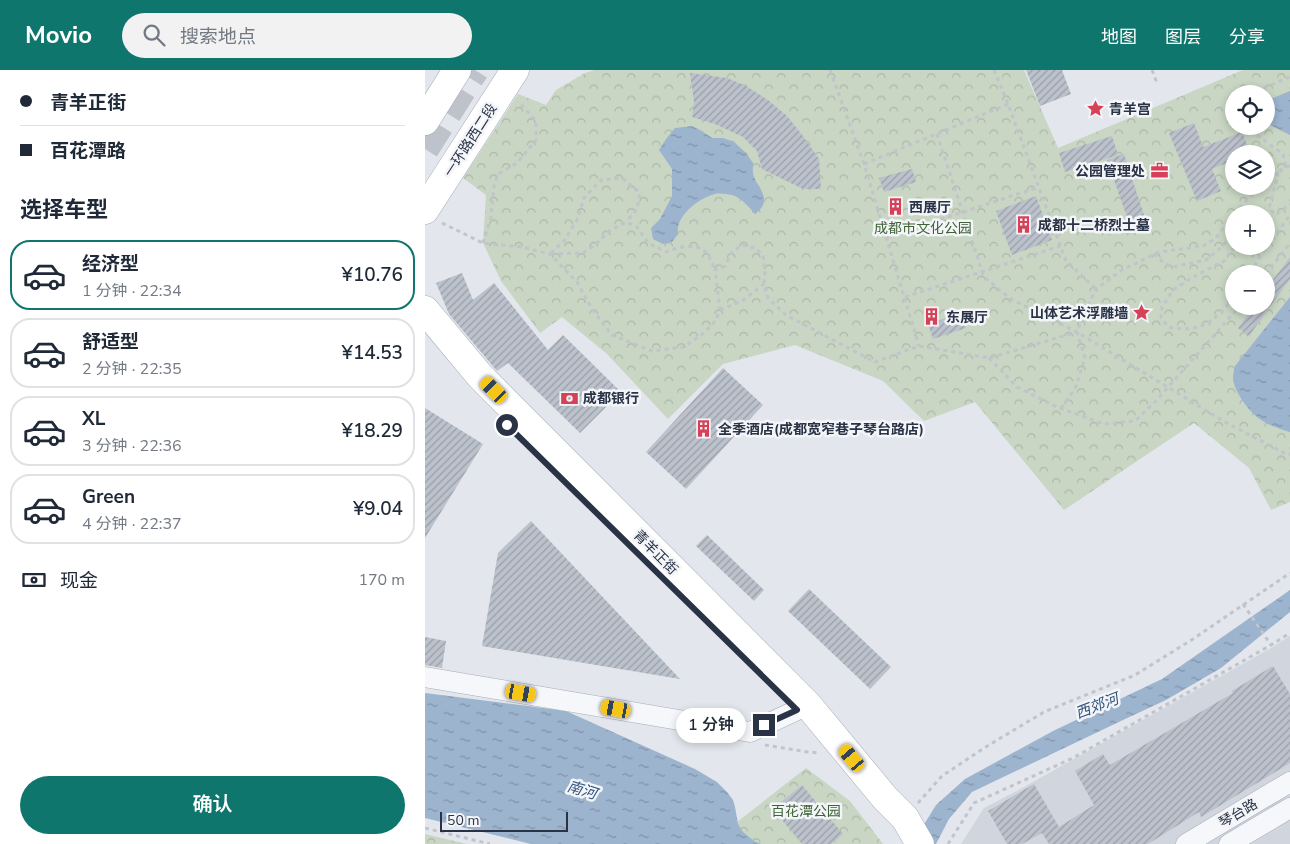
<!DOCTYPE html>
<html lang="zh">
<meta charset="utf-8">
<style>
:root{--surface:#fff;--page:#f2f2f3;--text:#1f2937;--muted:#747a83;--line:#e0e1e3;--accent:#0f766e}
body{margin:0;font-family:"Nunito Sans","Noto Sans SC",sans-serif;background:var(--page);color:var(--text);height:100vh;display:flex;flex-direction:column;font-size:19px;white-space:nowrap}
*{box-sizing:border-box;margin:0}
p{font-size:16px;color:var(--muted)}
.icon{flex:none;width:28px;height:28px;fill:none;stroke:currentColor;stroke-width:2;stroke-linecap:round;stroke-linejoin:round}
.map{position:relative;flex:1;overflow:hidden}
.details{display:flex;flex-direction:column;background:var(--surface);width:425px}
.details>*{flex:none}
.banner{display:grid;align-content:center;height:110px;padding:0 20px;background:var(--surface)}
.tools{position:absolute;left:800px;top:15px;display:grid;gap:10px}
.tools a{display:grid;place-items:center;width:50px;height:50px;border-radius:50%;background:var(--surface);box-shadow:0 2px 8px #0003;font-size:25px}
.scale{position:absolute;left:15px;bottom:12px;width:128px;box-sizing:border-box;padding-left:5px;border:2px solid #293345;border-top:0;font-size:14px;line-height:18px;white-space:nowrap;color:#293345;-webkit-text-stroke:4px #f3f5f9;paint-order:stroke}
.end{position:absolute;width:22px;height:22px;margin:-11px;border:6px solid #293345;background:#fff;box-shadow:0 0 0 2px #fff}
.from{border-radius:50%}
.bubble{position:absolute;height:35px;border-radius:18px;background:var(--surface);box-shadow:0 2px 8px #0003;font-size:16px;font-weight:600;line-height:35px;text-align:center}
.car{position:absolute;width:15px;height:30px;margin:-15px -8px;border-radius:6px;box-shadow:0 0 4px 1px #0007;background:linear-gradient(#f5c518 24%,#345 0 40%,#f5c518 0 76%,#345 0 86%,#f5c518 0)}
.banner b{display:flex;align-items:center;gap:18px;height:48px;font-size:19px}
.banner b+b{border-top:1px solid var(--line)}
.banner i{width:12px;height:12px;background:var(--text)}
ul{padding:0;list-style:none}
li{display:flex;align-items:center;gap:15px;height:70px;margin:0 10px 8px;padding:0 10px;border:2px solid var(--line);border-radius:20px}
li div{flex:1}
li b{display:block;font-size:19px}
li em{font-style:normal;font-weight:600}
li.active{border-color:var(--accent)}
li>.icon{width:45px;height:45px;stroke-width:1.5}
h2{padding:0 20px;font-size:22px;line-height:60px}
.pay{display:flex;align-items:center;gap:12px;height:55px;padding:0 20px;font-size:19px}
.pay p{margin-inline-start:auto}
.button{display:flex;gap:10px;margin-top:auto;padding:10px 20px}
.button a{flex:1;height:58px;border-radius:30px;background:var(--accent);color:#fff;font-size:20px;font-weight:600;line-height:58px;text-align:center}
header{display:flex;align-items:center;gap:30px;box-sizing:border-box;height:70px;padding:0 25px;background:var(--accent);color:#fff}
header strong{font-size:24px}
nav{display:flex;gap:28px;margin-inline-start:auto;font-size:18px}
.search{width:350px;height:45px;background:var(--page);display:flex;align-items:center;gap:12px;box-sizing:border-box;padding:0 18px;border-radius:28px;color:var(--muted);font-size:19px}
main{display:flex;flex:1;min-height:0}
.map>svg:first-child{display:block}
.built{fill:#d1d5de}
.park{fill:url(#park-crowns);fill-rule:evenodd}
.water{fill:url(#water-ripples)}
.building{fill:url(#building-hatch)}
.lines{fill:none;stroke-linecap:round;stroke-linejoin:round}
.primary-tunnel{stroke:#bec2cb;stroke-width:28;stroke-dasharray:28 14;stroke-linecap:butt}
.street-casing{stroke:#a7adb7;stroke-width:21}
.secondary-casing{stroke:#a7adb7;stroke-width:29}
.primary-casing{stroke:#a1aab8;stroke-width:29}
.path{stroke:#c1c4cb;stroke-width:3;stroke-dasharray:4 4;stroke-linecap:butt}
.street{stroke:#f6f7fa;stroke-width:20}
.secondary{stroke:#fff;stroke-width:28}
.primary{stroke:#fff;stroke-width:28}
.route{stroke:#293345;stroke-width:6}
.labels{text-anchor:middle;stroke-width:5;stroke-linejoin:round;paint-order:stroke}
.poi-label{font-size:14px;font-weight:bold;fill:#293345;stroke:#f3f5f9;text-anchor:start}
.street-label{font-size:14px;fill:#293345;stroke:#f3f5f9}
.park-label{font-size:14px;fill:#3e6236;stroke:#f3f5f9}
.water-label{font-size:15px;font-style:italic;fill:#30527c;stroke:#f3f5f9}
</style>
<header>
<strong>Movio</strong>
<div class="search"><svg class="icon" aria-label="search" viewBox="0 0 24 24"><circle cx="10" cy="10" r="6"/><path d="M15 15l6 6"/></svg>搜索地点</div>
<nav><a>地图</a><a>图层</a><a>分享</a></nav>
</header>
<main>
<section class="details">
<div class="banner">
<b><i class="from"></i>青羊正街</b>
<b><i></i>百花潭路</b>
</div>
<h2>选择车型</h2>
<ul>
<li class="active"><svg class="icon" aria-label="car" viewBox="0 0 24 24"><path d="M5 17H2v-5l4-1 3-4h7l3 4 3 1v5h-3M9 17h6M6 11h13"/><circle cx="7" cy="17" r="2"/><circle cx="17" cy="17" r="2"/></svg><div><b>经济型</b><p>1 分钟 · 22:34</p></div><em>¥10.76</em></li>
<li><svg class="icon" aria-label="car" viewBox="0 0 24 24"><path d="M5 17H2v-5l4-1 3-4h7l3 4 3 1v5h-3M9 17h6M6 11h13"/><circle cx="7" cy="17" r="2"/><circle cx="17" cy="17" r="2"/></svg><div><b>舒适型</b><p>2 分钟 · 22:35</p></div><em>¥14.53</em></li>
<li><svg class="icon" aria-label="car" viewBox="0 0 24 24"><path d="M5 17H2v-5l4-1 3-4h7l3 4 3 1v5h-3M9 17h6M6 11h13"/><circle cx="7" cy="17" r="2"/><circle cx="17" cy="17" r="2"/></svg><div><b>XL</b><p>3 分钟 · 22:36</p></div><em>¥18.29</em></li>
<li><svg class="icon" aria-label="car" viewBox="0 0 24 24"><path d="M5 17H2v-5l4-1 3-4h7l3 4 3 1v5h-3M9 17h6M6 11h13"/><circle cx="7" cy="17" r="2"/><circle cx="17" cy="17" r="2"/></svg><div><b>Green</b><p>4 分钟 · 22:37</p></div><em>¥9.04</em></li>
</ul>
<div class="pay"><svg class="icon" aria-label="cash" viewBox="0 0 24 24"><path d="M3 7h18v10H3z"/><circle cx="12" cy="12" r="2"/></svg>现金<p>170 m</p></div>
<div class="button"><a>确认</a></div>
</section>
<div class="map">
<svg width="865" height="774" viewBox="0 0 865 774">
<defs>
<pattern id="park-crowns" width="20" height="18" patternUnits="userSpaceOnUse" patternTransform="scale(1.25)"><rect width="20" height="18" fill="#c8d6c3"/><path d="M2 6a3 3 0 1 1 6 0M12 15a3 3 0 1 1 6 0" fill="none" stroke="#acb8a9"/></pattern>
<pattern id="water-ripples" width="26" height="14" patternUnits="userSpaceOnUse" patternTransform="scale(1.25)"><rect width="26" height="14" fill="#9cb4ce"/><path d="M2 4q2-2 4 0t4 0M15 11q2-2 4 0t4 0" fill="none" stroke="#7f93a9"/></pattern>
<pattern id="building-hatch" width="6" height="6" patternUnits="userSpaceOnUse" patternTransform="scale(1.25)"><rect width="6" height="6" fill="#bcc2cc"/><path d="M-1 1l2-2M0 6l6-6M5 7l2-2" fill="none" stroke="#999ea7"/></pattern>
</defs>
<rect width="100%" height="100%" fill="#e3e6ec"/>
<polygon class="built" points="865,566 865,774 536,774 559,738 599,717 846,578"/>
<g class="park">
<path d="M170 0H599L633 78 818 0H865V432L846 440 824 398 769 353 639 440 550 332 499 351 458 311 370 275 298 294 243 349 182 284 137 247 115 263 76 211 58 173 61 125 38 108 93 24 121 35 131 20 160 3ZM809 24H841V56H809ZM809 84H841V116H809ZM809 144H841V176H809ZM809 204H841V236H809Z"/>
<polygon points="381,698 425,731 458,774 284,774"/>
<polygon points="0,764 42,774 0,774"/>
</g>
<g class="water">
<polygon points="865,21 865,65 841,53 841,31"/>
<path d="M267 56 277 61 287 68H298L309 72 321 83 328 93C328 98 327 104 330 109 331 113 335 116 336 120 342 131 339 137 330 144 324 137 318 130 310 126 305 124 295 123 290 124 274 128 250 146 253 164L247 172 238 174 228 169 226 158 235 149 247 126V99L234 80 241 69 250 58Z"/>
<path d="M865 227V362C855 359 845 356 836 350 824 342 809 322 808 308 808 304 809 300 810 296Z"/>
<polygon points="865,520 865,542 796,598 741,630 698,650 547,722 524,749 511,774 487,774 511,735 540,709 628,661 737,609"/>
<polygon points="0,623 141,641 270,699 292,712 302,722 308,730 310,737 313,754 318,762 329,771 336,774 106,774 0,748"/>
</g>
<g class="building">
<polygon points="601,0 637,0 646,24 615,36"/>
<polygon points="265,3 302,8 321,16 343,30 362,46 378,66 394,89 396,119 378,119 337,99 332,81 318,67 290,54 267,47 269,32"/>
<polygon points="769,53 778,77 817,62 826,84 809,84 809,90 787,99 796,121 772,131 744,63"/>
<polygon points="687,66 693,85 640,102 634,83"/>
<polygon points="699,84 719,145 703,150 682,90"/>
<polygon points="487,99 491,112 459,122 454,108"/>
<polygon points="611,126 627,170 587,185 571,141"/>
<polygon points="865,187 865,209 824,266 813,258 829,236 841,236 841,219"/>
<polygon points="37,203 48,230 69,213 123,280 138,265 196,322 155,363 83,293 72,301 24,244 11,213"/>
<polygon points="536,243 541,258 508,269 503,254"/>
<polygon points="298,298 338,335 261,419 221,382"/>
<polygon points="0,338 58,374 0,468"/>
<polygon points="106,451 255,609 57,576 73,483"/>
<polygon points="282,465 339,520 329,531 271,476"/>
<polygon points="384,519 466,597 445,619 363,541"/>
<polygon points="0,567 21,571 17,598 0,595"/>
<polygon points="848,596 865,624 865,693 776,747 774,742 723,774 624,774 617,763 597,774 582,774 563,741 609,714 634,757 669,735 650,701 678,684 685,695 808,623 807,621"/>
<polygon points="377,715 418,764 406,774 377,774 348,739"/>
</g>
<g class="lines">
<polyline class="primary-tunnel" points="0,79 50,0"/>
<defs>
<g id="street">
<polyline points="0,607 325,662 383,635"/>
<polyline points="761,774 865,712"/>
<polyline points="804,774 865,738"/>
</g>
<polyline id="secondary" points="0,240 55,306 383,635 460,728 480,748 495,774"/>
<g id="primary">
<polyline points="0,51 32,0"/>
<polyline points="0,140 90,0"/>
</g>
</defs>
<use href="#street" class="street-casing"/>
<use href="#secondary" class="secondary-casing"/>
<use href="#primary" class="primary-casing"/>
<g class="path">
<polyline points="405,0 439,94 494,276"/>
<polyline points="569,0 583,34 641,191 671,219"/>
<polyline points="727,0 732,13"/>
<polyline points="824,24 865,7"/>
<polyline points="819,56 858,84 861,97"/>
<polyline points="512,64 559,207 586,229 652,262 800,352 861,384 865,384"/>
<polyline points="439,94 583,34"/>
<polyline points="853,102 851,113 844,138 851,145 865,134"/>
<polyline points="841,110 861,97 865,96"/>
<polyline points="809,144 835,116"/>
<polyline points="17,153 58,173 97,177 125,184 152,212 167,239 187,265 227,281 259,277 279,263 291,250 295,240 290,200 300,196 307,182 317,175 330,178 338,185 340,201 339,214 343,228 361,245 450,292 494,276 564,288 652,262"/>
<polyline points="462,167 614,117"/>
<polyline points="58,173 66,147 69,116 73,104 92,93 111,70 111,51 94,32"/>
<polyline points="126,183 139,171 153,148 159,128 176,110 197,108 215,123 212,139 201,152"/>
<path d="M126 184 158 183 171 174 184 161 201 152 212 157 223 173 241 182C254 177 273 171 283 185 286 190 288 195 290 200"/>
<polyline points="729,184 738,192 747,197 781,190 798,176 803,169 809,169"/>
<polyline points="828,204 830,195 836,185 865,145"/>
<polyline points="841,204 865,173"/>
<polyline points="480,227 635,176"/>
<path d="M809 228C786 253 778 263 743 257L736 247 737 237 748 220 768 207 799 191 810 176"/>
<polyline points="295,240 317,231 339,214"/>
<polyline points="564,288 592,317 632,337 679,354 710,351 730,332 815,236"/>
<polyline points="636,338 650,319 660,288 652,262 660,241 671,219 697,200 734,182 778,176 790,169 809,144"/>
<polyline points="818,534 846,575"/>
<polyline points="340,675 383,682 395,683"/>
<polyline points="493,733 517,706 559,678 619,642 710,605 768,569 865,503"/>
<polyline points="0,758 65,774"/>
<polyline points="523,774 549,733 648,688 846,575 865,563"/>
</g>
<use href="#street" class="street"/>
<use href="#secondary" class="secondary"/>
<use href="#primary" class="primary"/>
</g>
<g class="lines">
<polyline class="route" points="82,355 372,640 339,655"/>
</g>
<defs>
<symbol id="sight-bare" viewBox="-9 -9 18 18"><path d="M0-6L1.8-2.2L6-1.7L2.9 1.2L3.7 5.4L0 3.3L-3.7 5.4L-2.9 1.2L-6-1.7L-1.8-2.2Z" fill="#d74158" stroke="#f3f5f9" stroke-width="2.5" paint-order="stroke"/></symbol>
<symbol id="office-bare" viewBox="-9 -9 18 18"><path d="M-6-3h4V-5.5h4V-3h4V5H-6ZM-1-4.5V-3h2v-1.5ZM-6 0V1H6V0Z" fill="#d74158" stroke="#f3f5f9" stroke-width="2.5" paint-order="stroke"/></symbol>
<symbol id="building-bare" viewBox="-9 -9 18 18"><path d="M-4-6H4V6H1V3H-1V6H-4ZM-2.5-4.3h1.7v1.8h-1.7ZM.8-4.3h1.7v1.8H.8ZM-2.5-1h1.7V.8h-1.7ZM.8-1h1.7V.8H.8Z" fill="#d74158" stroke="#f3f5f9" stroke-width="2.5" paint-order="stroke"/></symbol>
<symbol id="bank-bare" viewBox="-9 -9 18 18"><path d="M-6-4H6V4H-6ZM0-2.3a2.3 2.3 0 1 0 0 4.6a2.3 2.3 0 1 0 0-4.6Z" fill="#d74158" stroke="#f3f5f9" stroke-width="2.5" paint-order="stroke"/></symbol>
</defs>
<g fill-rule="evenodd">
<use href="#sight-bare" x="658" y="26" width="25" height="25"/>
<use href="#office-bare" x="722" y="88" width="25" height="25"/>
<use href="#building-bare" x="458" y="124" width="25" height="25"/>
<use href="#building-bare" x="586" y="142" width="25" height="25"/>
<use href="#sight-bare" x="704" y="230" width="25" height="25"/>
<use href="#building-bare" x="494" y="234" width="25" height="25"/>
<use href="#bank-bare" x="132" y="316" width="25" height="25"/>
<use href="#building-bare" x="266" y="346" width="25" height="25"/>
</g>
<g class="labels">
<g class="poi-label">
<text x="684" y="44">青羊宫</text>
<text x="720" y="106" text-anchor="end">公园管理处</text>
<text x="484" y="142">西展厅</text>
<text x="613" y="160">成都十二桥烈士墓</text>
<text x="703" y="248" text-anchor="end">山体艺术浮雕墙</text>
<text x="521" y="252">东展厅</text>
<text x="158" y="333">成都银行</text>
<text x="293" y="364">全季酒店(成都宽窄巷子琴台路店)</text>
</g>
<g class="street-label">
<text transform="translate(45 70) rotate(-57)" y="5">一环路西二段</text>
<text transform="translate(231 482) rotate(45)" y="5">青羊正街</text>
<text transform="translate(813 743) rotate(-31)" y="5">琴台路</text>
</g>
<g class="park-label">
<text x="498" y="163">成都市文化公园</text>
<text x="381" y="746">百花潭公园</text>
</g>
<g class="water-label">
<text transform="translate(672 636) rotate(-21)" y="5">西郊河</text>
<text transform="translate(157 720) rotate(17)" y="5">南河</text>
</g>
</g>
</svg>
<div class="tools">
<a><svg class="icon" aria-label="locate" viewBox="0 0 24 24"><circle cx="12" cy="12" r="6"/><path d="M12 2v4M12 18v4M2 12h4M18 12h4"/></svg></a>
<a><svg class="icon" aria-label="layers" viewBox="0 0 24 24"><path d="M12 4l9 5-9 5-9-5zM3 14l9 5 9-5"/></svg></a>
<a>+</a>
<a>−</a>
</div>
<div class="scale">50 m</div>
<i class="end from" style="left:82px;top:355px"></i>
<i class="end" style="left:339px;top:655px"></i>
<div class="bubble" style="left:251px;top:638px;width:70px">1 分钟</div>
<i class="car" style="left:69px;top:320px;rotate:315deg"></i>
<i class="car" style="left:96px;top:623px;rotate:100deg"></i>
<i class="car" style="left:191px;top:639px;rotate:280deg"></i>
<i class="car" style="left:427px;top:688px;rotate:320deg"></i>
</div>
</main>
